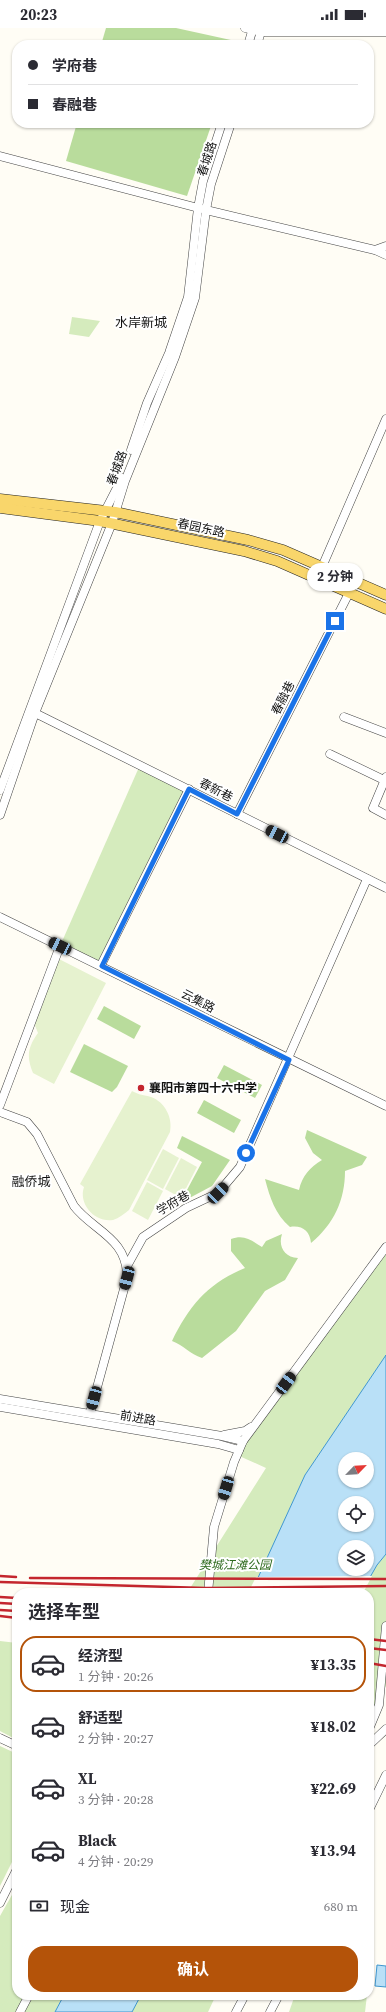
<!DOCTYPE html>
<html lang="zh">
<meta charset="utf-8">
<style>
:root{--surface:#fff;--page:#f7f7f7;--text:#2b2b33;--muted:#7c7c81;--line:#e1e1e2;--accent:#b45309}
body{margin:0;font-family:"Source Serif 4","Noto Sans SC",serif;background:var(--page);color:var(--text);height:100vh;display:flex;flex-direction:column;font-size:15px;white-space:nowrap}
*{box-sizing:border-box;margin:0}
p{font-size:13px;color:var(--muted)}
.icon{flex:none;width:22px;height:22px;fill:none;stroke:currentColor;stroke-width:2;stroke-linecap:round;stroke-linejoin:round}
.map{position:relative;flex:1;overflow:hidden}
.details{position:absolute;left:12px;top:1560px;width:362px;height:412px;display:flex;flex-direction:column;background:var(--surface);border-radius:16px;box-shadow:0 1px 3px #0004}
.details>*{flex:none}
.top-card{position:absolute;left:12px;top:12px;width:362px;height:88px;border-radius:16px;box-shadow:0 1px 3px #0004;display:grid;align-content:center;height:88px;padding:0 16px;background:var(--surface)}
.needle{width:26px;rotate:65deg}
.fabs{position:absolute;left:338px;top:1424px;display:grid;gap:8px}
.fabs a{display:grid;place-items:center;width:36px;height:36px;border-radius:50%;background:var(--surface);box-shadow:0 1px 3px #0004;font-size:20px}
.end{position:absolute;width:18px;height:18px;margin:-9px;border:5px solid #1a73e8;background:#fff;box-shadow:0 0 0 2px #fff}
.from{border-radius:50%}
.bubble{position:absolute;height:28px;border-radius:14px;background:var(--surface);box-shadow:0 1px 3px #0004;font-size:13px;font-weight:700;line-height:28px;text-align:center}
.car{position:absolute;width:12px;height:24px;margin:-12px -6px;border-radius:5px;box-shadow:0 0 3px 1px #0007;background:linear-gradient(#222 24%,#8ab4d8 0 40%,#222 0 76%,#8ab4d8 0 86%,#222 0)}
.top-card b{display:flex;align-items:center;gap:14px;height:38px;font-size:15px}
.top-card b+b{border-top:1px solid var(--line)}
.top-card i{width:10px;height:10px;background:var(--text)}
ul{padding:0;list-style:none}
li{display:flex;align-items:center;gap:12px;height:56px;margin:0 8px 6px;padding:0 8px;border:2px solid transparent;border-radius:16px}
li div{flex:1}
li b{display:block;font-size:15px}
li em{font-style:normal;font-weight:700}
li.active{border-color:var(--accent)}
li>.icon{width:36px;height:36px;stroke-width:1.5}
h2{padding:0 16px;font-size:18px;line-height:48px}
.pay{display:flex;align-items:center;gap:10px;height:44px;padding:0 16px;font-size:15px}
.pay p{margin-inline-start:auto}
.button{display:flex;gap:8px;margin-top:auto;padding:8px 16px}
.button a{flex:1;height:46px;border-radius:16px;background:var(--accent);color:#fff;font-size:16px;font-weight:700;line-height:46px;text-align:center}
.status{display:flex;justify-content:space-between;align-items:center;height:28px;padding:0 20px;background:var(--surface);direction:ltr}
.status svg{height:11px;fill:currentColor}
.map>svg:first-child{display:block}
.green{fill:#d5ebbd}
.forest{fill:#b9dc9c}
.pitch{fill:#e6f2cf}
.water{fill:#b9e0f7;stroke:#3f96cf;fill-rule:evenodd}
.pier{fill:#fffdf5}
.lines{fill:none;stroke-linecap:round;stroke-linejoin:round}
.minor-casing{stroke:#444;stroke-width:9}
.major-casing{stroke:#222;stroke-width:11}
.minor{stroke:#fff;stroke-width:8}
.major{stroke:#f9d66b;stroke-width:10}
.rail{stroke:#c4262e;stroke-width:2.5}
.route{stroke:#1a73e8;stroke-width:5}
.poi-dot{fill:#c4262e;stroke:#fff;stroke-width:1.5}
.labels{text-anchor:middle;stroke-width:4;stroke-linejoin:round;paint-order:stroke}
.street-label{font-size:12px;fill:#111;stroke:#fff}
.poi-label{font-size:12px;font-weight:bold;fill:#111;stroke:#fff;text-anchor:start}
.park-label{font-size:12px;font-style:italic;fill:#2f6b1f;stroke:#fff}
.neighbourhood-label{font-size:13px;fill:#111;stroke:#fff}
</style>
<div class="status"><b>20:23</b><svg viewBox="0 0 49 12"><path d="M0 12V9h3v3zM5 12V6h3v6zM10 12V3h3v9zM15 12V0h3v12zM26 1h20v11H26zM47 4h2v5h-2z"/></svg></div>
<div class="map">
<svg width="386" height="1984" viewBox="0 0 386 1984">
<rect width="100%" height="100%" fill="#fffdf5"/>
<g class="green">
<polygon points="72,289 100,293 89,309 69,306"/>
<polygon points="140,737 189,761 101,937 60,918"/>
<polygon points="386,1219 386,1327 305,1447 251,1565 187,1565 266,1440 237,1427"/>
<polygon points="386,1526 386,1658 369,1688 369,1565 361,1565 377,1537"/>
<polygon points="0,1613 17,1615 17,1712 0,1703"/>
<polygon points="0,1718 17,1726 17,1824 0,1858"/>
<polygon points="17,1858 17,1967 64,1967 55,1984 0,1984 0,1888"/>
<polygon points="141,1967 216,1967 208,1984 132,1984"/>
<polygon points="295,1967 367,1967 365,1984 289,1984"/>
</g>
<g class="forest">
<polygon points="106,0 176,0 240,14 239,17 101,17"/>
<polygon points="77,95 212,95 187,168 66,133"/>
<polygon points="104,978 141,998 134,1011 97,991"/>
<polygon points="84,1016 128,1038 117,1059 112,1064 70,1044"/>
<polygon points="224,1037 262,1057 255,1070 217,1050"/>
<polygon points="204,1072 241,1092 234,1105 197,1085"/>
<path d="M307 1102 367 1129 362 1137 345 1143C345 1172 334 1196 311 1215 310 1203 302 1197 290 1199 275 1186 270 1170 265 1151L299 1162C302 1148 310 1139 322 1132L313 1125 305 1110Z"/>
<polygon points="182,1108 230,1132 212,1158 180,1175 202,1134 177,1120"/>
<path d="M282 1206C278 1218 284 1229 298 1230L285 1252 265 1263 236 1303 202 1330C190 1326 183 1317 172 1313 189 1278 208 1255 245 1240L231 1223V1211C244 1206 251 1212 262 1219L266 1213Z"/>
</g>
<g class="pitch">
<path d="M59 931 106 955 54 1056 33 1045C26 1028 28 1019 38 1005L34 995Z"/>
<path d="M132 1063C139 1067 144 1067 151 1069 165 1074 173 1090 170 1104L129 1182C124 1186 119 1190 113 1192 95 1195 78 1176 84 1159L80 1156Z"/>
<polygon points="163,1121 179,1130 163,1161 147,1152"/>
<polygon points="181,1130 197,1139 181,1170 165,1161"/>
<polygon points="147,1154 163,1163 148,1192 132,1183"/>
</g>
<g class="water">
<path d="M386 1327V1526L377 1537 361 1565H251L305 1447ZM345 1431H367V1453H345ZM345 1475H367V1497H345ZM345 1519H367V1541H345Z"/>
<polygon points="377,1937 386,1938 386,1959 375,1958"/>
<polygon points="64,1967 141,1967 132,1984 55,1984"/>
</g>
<polygon class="pier" points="372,1548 364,1563 249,1563 256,1549"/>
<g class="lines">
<defs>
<g id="minor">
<polyline points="245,0 261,4 386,4"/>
<polyline points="248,17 253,0"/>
<polyline points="257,17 262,0"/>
<polyline points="0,128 206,182 375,222 386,227"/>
<polyline points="375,222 386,218"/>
<polyline points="131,422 147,375 169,325 188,269 198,180 203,153 222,95"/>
<polyline points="322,539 386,391"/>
<polyline points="35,685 386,860"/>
<polyline points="344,689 386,705"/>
<polyline points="330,726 386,753"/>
<polyline points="386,749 373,780 386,787"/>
<polyline points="0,762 100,493 122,450"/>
<polyline points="237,786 349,565"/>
<polyline points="0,787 35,685 112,495 125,453 175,329 195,270 206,182 211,156 231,95"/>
<polyline points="0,889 386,1078"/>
<polyline points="101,937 189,761"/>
<polyline points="0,1077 60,918"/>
<path d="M0 1084 27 1094 37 1106 74 1178C93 1203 128 1210 127 1250L90 1385"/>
<polyline points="127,1238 143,1209 186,1180 218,1165 240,1139 367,851"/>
<polyline points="0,1371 222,1408 243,1413"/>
<polyline points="0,1379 218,1416 239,1422"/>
<polyline points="224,1407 245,1403 251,1399"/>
<polyline points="208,1565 214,1499 234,1434 243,1413 386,1219"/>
<polyline points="369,1701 379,1677 386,1598"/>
<polyline points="0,1710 17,1718"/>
<polyline points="369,1717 386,1701"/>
<polyline points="369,1782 386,1747"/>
<polyline points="0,1875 17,1841"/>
<polyline points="20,1984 29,1967"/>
<polyline points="236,1984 245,1967"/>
<polyline points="270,1984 279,1967"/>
</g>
<g id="major">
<polyline points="0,471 115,484 248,512 283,522 386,567"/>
<polyline points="0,480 100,493 244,523 277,533 386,581"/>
</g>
</defs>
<use href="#minor" class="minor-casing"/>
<use href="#major" class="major-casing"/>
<use href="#minor" class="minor"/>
<use href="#major" class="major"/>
<g class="rail">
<polyline points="0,1548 16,1549"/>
<polyline points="30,1550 386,1551"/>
<polyline points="0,1554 206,1560 386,1558"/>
<polyline points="0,1569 17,1570"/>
<polyline points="0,1575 17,1576"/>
<polyline points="0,1582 17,1583"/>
<polyline points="0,1588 17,1590"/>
<polyline points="369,1611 386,1613"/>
<polyline points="369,1620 386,1622"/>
<polyline points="369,1635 386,1638"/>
</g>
</g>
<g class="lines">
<polyline class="route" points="246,1125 289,1032 102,938 189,761 237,786 335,593"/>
</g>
<circle class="poi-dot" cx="141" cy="1060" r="4"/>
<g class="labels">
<g class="street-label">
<text transform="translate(207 131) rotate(-72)" y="4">春城路</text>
<text transform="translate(117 440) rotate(-70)" y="4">春城路</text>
<text transform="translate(201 500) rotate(12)" y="4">春园东路</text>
<text transform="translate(283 670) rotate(-63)" y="4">春融巷</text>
<text transform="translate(216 762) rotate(27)" y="4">春新巷</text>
<text transform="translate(198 973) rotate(27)" y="4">云集路</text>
<text transform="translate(173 1175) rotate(-30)" y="4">学府巷</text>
<text transform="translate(138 1390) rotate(10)" y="4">前进路</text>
</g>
<g class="poi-label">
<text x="149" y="1064">襄阳市第四十六中学</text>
</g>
<g class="park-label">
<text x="235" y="1541">樊城江滩公园</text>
</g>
<g class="neighbourhood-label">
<text x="141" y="299">水岸新城</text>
<text x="31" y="1158">融侨城</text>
</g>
</g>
</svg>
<div class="fabs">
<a><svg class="needle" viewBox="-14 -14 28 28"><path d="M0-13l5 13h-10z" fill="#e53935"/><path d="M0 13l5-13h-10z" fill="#7c7c81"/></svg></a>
<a><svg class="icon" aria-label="locate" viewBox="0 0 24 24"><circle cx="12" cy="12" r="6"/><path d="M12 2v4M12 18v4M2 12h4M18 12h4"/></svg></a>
<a><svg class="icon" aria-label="layers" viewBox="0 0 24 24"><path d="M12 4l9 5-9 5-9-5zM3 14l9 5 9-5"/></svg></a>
</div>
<i class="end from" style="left:246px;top:1125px"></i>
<i class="end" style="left:335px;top:593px"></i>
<div class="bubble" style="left:307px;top:535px;width:56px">2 分钟</div>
<i class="car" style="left:277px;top:806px;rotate:297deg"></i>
<i class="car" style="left:60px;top:918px;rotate:295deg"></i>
<i class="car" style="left:218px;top:1165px;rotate:44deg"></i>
<i class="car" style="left:127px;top:1250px;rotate:195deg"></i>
<i class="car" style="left:286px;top:1355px;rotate:37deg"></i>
<i class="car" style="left:94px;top:1370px;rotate:195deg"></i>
<i class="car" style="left:226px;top:1460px;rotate:197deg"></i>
<div class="top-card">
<b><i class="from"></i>学府巷</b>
<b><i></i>春融巷</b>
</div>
<section class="details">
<h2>选择车型</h2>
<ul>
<li class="active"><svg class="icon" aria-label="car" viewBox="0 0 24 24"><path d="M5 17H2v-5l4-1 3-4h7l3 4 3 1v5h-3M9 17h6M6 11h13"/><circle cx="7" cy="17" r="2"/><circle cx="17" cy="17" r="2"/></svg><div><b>经济型</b><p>1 分钟 · 20:26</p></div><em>¥13.35</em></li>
<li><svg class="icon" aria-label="car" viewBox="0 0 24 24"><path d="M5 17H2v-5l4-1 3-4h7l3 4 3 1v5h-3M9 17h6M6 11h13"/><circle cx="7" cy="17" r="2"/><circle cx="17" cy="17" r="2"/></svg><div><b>舒适型</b><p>2 分钟 · 20:27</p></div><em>¥18.02</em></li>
<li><svg class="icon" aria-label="car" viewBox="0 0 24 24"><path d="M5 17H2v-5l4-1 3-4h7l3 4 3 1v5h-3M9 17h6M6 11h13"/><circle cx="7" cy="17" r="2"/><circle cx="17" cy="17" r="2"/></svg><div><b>XL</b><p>3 分钟 · 20:28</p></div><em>¥22.69</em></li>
<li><svg class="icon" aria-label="car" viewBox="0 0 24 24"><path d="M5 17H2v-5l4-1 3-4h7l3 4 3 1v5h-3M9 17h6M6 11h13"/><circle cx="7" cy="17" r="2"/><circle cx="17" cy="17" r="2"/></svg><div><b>Black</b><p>4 分钟 · 20:29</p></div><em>¥13.94</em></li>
</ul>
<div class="pay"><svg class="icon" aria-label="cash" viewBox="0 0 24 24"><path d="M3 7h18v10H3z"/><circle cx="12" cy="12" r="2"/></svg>现金<p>680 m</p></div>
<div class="button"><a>确认</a></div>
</section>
</div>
